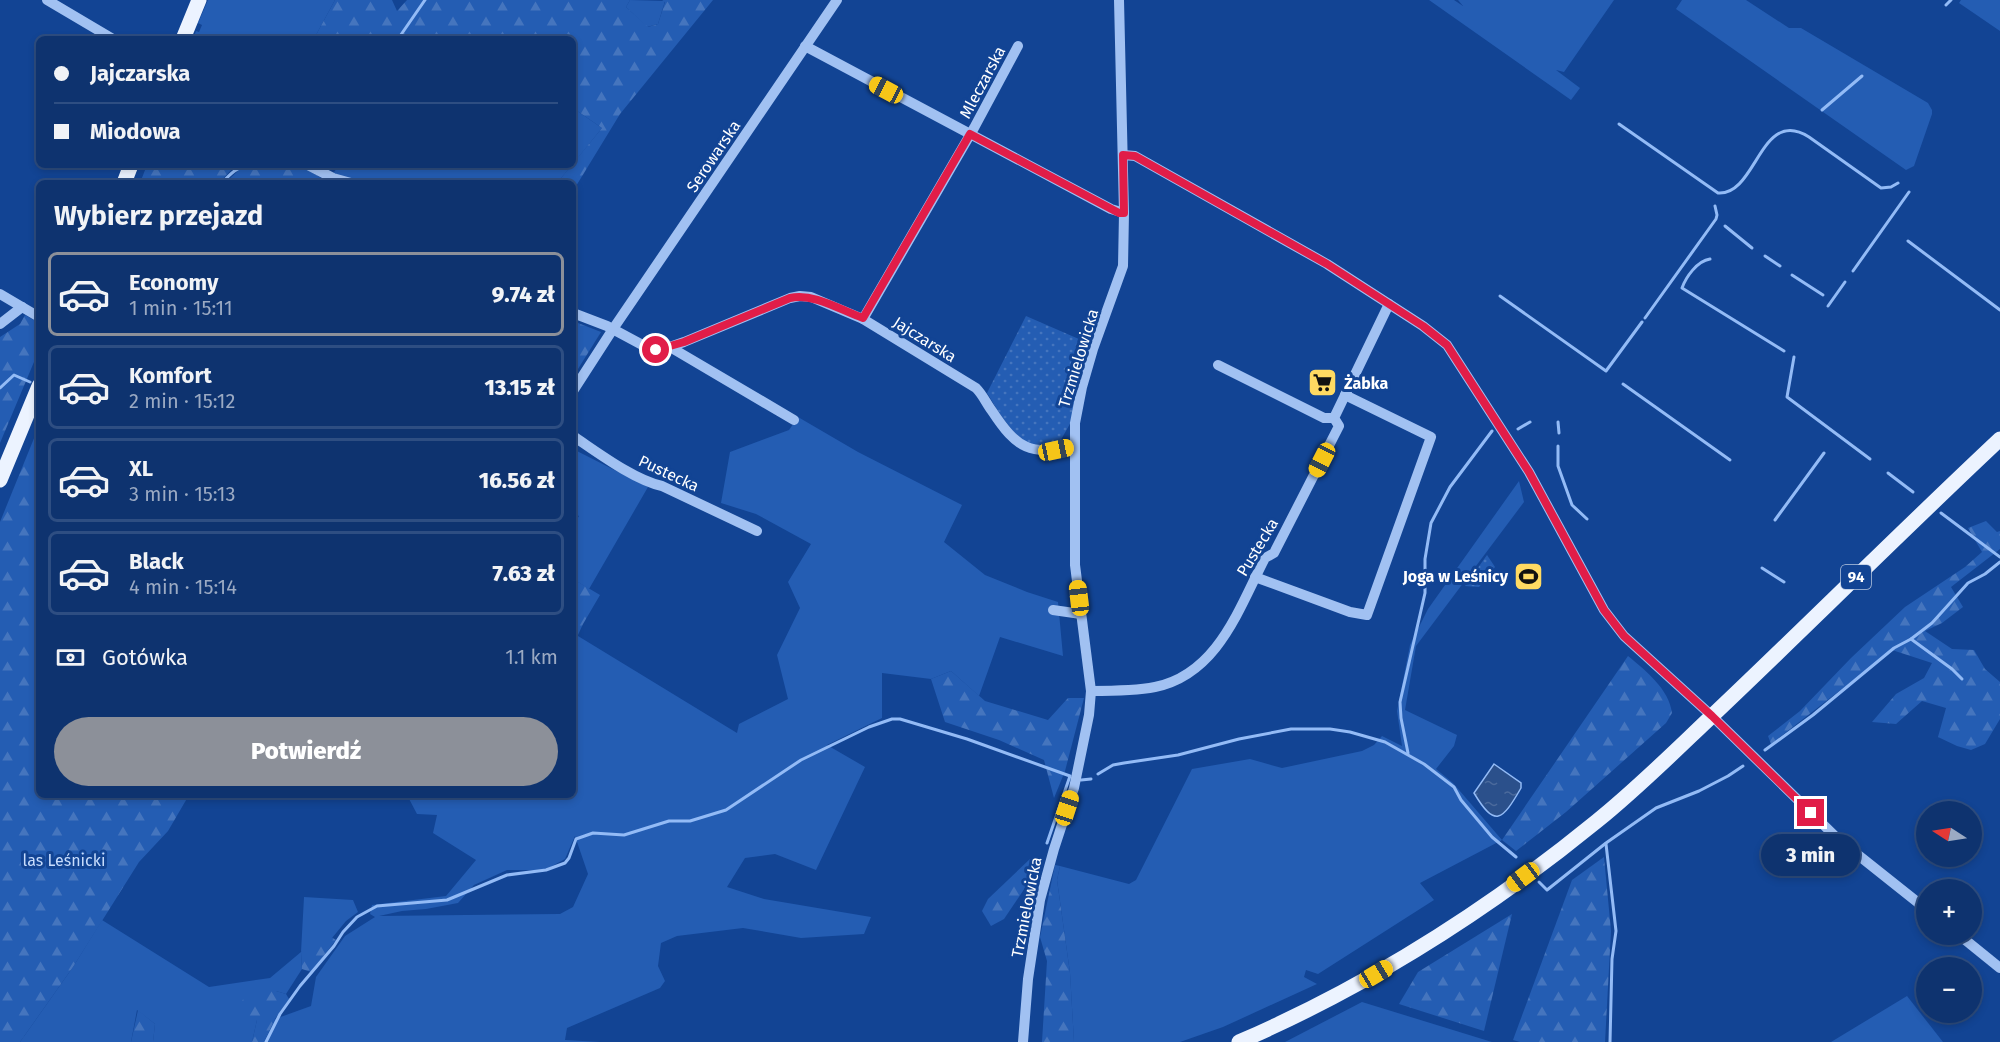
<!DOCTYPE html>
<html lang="pl">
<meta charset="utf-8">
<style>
:root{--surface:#0e336f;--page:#173b74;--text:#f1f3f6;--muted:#9baac3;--line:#2e4e82;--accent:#8c9099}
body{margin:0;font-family:"Fira Sans",sans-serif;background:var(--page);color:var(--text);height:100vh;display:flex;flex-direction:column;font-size:22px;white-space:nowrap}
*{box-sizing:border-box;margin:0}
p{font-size:20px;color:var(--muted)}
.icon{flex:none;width:33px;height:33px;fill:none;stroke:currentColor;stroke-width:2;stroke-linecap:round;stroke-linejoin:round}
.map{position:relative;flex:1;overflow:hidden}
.panel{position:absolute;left:36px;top:180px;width:540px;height:618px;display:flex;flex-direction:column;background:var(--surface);border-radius:9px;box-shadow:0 3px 9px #0003,0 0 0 2px var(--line)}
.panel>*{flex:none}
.banner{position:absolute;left:36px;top:36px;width:540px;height:132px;border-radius:9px;box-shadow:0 3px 9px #0003,0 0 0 2px var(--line);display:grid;align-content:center;height:132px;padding:0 18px;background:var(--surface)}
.needle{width:39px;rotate:282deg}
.fabs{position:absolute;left:1916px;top:801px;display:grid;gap:12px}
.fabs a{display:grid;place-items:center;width:66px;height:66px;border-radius:50%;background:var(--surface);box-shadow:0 3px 9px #0003,0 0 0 2px var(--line);font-size:30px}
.end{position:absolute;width:27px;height:27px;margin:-14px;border:8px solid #e11d48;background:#fff;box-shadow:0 0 0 3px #fff}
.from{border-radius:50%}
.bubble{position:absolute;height:42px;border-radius:21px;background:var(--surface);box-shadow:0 3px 9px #0003,0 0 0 2px var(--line);font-size:20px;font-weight:800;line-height:42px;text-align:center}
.car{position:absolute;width:18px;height:36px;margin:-18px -9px;border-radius:8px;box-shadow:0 0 4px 2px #0007;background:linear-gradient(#f5c518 24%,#345 0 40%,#f5c518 0 76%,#345 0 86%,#f5c518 0)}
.banner b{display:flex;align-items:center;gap:21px;height:57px;font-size:22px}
.banner b+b{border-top:2px solid var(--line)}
.banner i{width:15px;height:15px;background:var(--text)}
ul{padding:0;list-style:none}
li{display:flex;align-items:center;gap:18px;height:84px;margin:0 12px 9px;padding:0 6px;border:3px solid var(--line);border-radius:9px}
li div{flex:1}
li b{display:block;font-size:22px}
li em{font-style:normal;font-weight:800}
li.current{border-color:var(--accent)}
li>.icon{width:54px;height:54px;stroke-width:1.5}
h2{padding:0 18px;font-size:27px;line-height:72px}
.pay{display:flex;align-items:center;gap:15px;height:66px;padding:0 18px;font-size:22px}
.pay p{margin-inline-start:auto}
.button{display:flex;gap:12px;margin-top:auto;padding:12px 18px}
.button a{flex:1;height:69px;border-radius:36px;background:var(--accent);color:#fff;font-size:24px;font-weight:800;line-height:69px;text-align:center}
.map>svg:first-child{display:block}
.grass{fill:#245db3;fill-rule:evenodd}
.forest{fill:url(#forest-firs)}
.park{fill:url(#park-dots)}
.water{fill:url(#water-ripples);stroke:#93bbf6;stroke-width:1.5}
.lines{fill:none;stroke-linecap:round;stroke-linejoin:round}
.stream{stroke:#93bbf6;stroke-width:3}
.minor{stroke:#a1c1f2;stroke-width:10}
.major{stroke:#ecf3ff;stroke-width:15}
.route{stroke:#e11d48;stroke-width:8}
.labels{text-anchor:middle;stroke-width:6;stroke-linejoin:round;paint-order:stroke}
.shield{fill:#124494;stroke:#b8c7df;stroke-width:1.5}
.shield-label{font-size:15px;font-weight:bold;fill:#fff}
.street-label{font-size:16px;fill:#fff;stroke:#124494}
.poi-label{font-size:16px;font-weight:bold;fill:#fff;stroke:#124494;text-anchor:start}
.park-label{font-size:16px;fill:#c8ddfd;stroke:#124494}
</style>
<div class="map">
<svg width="2000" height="1042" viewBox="0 0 2000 1042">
<defs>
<pattern id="forest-firs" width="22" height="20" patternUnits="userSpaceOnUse" patternTransform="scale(1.5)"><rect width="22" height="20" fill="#245db3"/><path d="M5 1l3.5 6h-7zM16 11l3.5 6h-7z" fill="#4575be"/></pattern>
<pattern id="park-dots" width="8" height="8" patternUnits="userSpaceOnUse" patternTransform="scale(1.5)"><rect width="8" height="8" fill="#245db3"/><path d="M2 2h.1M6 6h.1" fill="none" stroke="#4575be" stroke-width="1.8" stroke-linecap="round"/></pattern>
<pattern id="water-ripples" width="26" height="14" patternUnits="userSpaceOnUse" patternTransform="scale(1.5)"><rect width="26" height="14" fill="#2b508b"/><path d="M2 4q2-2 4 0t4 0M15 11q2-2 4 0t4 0" fill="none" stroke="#4b6a9c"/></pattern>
</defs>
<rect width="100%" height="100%" fill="#124494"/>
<g class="grass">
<polygon points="208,0 335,0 316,35 311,39 193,39 196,31 199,32 202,25 198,23"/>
<polygon points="630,0 665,1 658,24 647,27 626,7"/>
<polygon points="1429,0 1454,0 1463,6 1458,0 1614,0 1564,72 1556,70 1580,88 1571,100"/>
<polygon points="1682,0 1746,0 1789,28 1801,28 1928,103 1932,110 1932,114 1914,166 1906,170 1676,9"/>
<polygon points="1961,0 2000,0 2000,31 1959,3"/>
<polygon points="573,108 602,128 573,164"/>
<polygon points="339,165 516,165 521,168 524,165 572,165 557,183 359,183 332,175"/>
<path d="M798 417 858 452 962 505 944 542 985 575 1027 592 1058 602 1063 656 1000 637 979 696 951 671 931 679 882 673V718L827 745 865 767 816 870 775 854 745 858 727 887 764 899 871 917 864 934 801 938 743 928 677 936 661 943 658 966 665 981 660 988 567 1028 565 1040 600 1042H264L275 1019 311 1006 316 977 345 936 375 917 370 914 372 905 446 896 476 860 433 833 437 815 417 814 407 795H573V646L578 636 737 733 739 724 788 699 777 655 800 608 788 582 811 544 756 514 721 503 730 452 789 430ZM575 836 588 874 573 907 560 914 379 916 402 911 426 909 458 903 474 885 507 870H545L565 859Z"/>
<polygon points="573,449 648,487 589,589 573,579 573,526 579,516 573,513"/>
<polygon points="1519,481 1524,502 1416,646 1405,710 1457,735 1454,746 1436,769 1453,783 1502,840 1420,883 1434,900 1318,974 1306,970 1304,977 1317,984 1223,1027 1180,1042 1074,1042 1070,973 1057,880 1060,866 1129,884 1136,880 1192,769 1250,759 1282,768 1362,751 1374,745 1382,736 1402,746 1397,711 1410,645 1428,609"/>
<polygon points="304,897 353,900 358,912 346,921 332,938 301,952 302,969 286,994 276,991 257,1020 252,1042 153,1042 155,1024 137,1010 131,1042 20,1042 73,967 102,920 209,987 270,978 301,952"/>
<polygon points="1907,996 1943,1042 1831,1042"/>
<polygon points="1362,1002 1492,1042 1285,1042"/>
</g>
<g class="forest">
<polygon points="335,0 392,0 397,11 407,0 630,0 626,7 648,27 658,24 665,2 662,0 713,0 620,114 573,191 573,183 557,183 602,128 573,108 573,39 311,39 316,35"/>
<polygon points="147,165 238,165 232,169 219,183 140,183"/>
<polygon points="258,165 300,165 329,183 225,183 241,168"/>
<polygon points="25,315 39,323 39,350 0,443 0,337 20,324"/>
<polygon points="573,321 601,332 573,377"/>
<polygon points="39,426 39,795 189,795 168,831 139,862 73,967 20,1042 0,1042 0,522"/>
<polygon points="1986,521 1997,532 2000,531 2000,549 1951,587 1963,607 1942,623 1925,631 1952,649 1974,650 1985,669 2000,682 2000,719 1985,744 1971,750 1957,746 1938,737 1946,708 1922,701 1896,724 1872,722 1896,694 1924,678 1932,663 1892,650 1771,744 1768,736 1800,711 1851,658 1905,607 1965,567 1982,552 1968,528"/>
<polygon points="573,579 600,595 583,624 573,646"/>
<path d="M1628 656C1646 671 1669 689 1672 713L1666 723 1566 812 1516 851 1502 840Z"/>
<polygon points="951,671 985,701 1048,720 1068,698 1084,698 1065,771 1054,798 1044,760 999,740 945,722 931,679"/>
<polygon points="1604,857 1611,931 1605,1042 1520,1042 1513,1040 1572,880"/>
<polygon points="1031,858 1035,866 1029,882 1004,919 991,926 982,911 988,899"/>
<polygon points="1055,865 1060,866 1057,880 1070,973 1074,1042 1042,1042 1047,961 1040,937"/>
<polygon points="1512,914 1484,1031 1399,1004 1418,972"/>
<polygon points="325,933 336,940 311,972 302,969 301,952"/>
<polygon points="250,991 276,991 286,994 289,999 275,1019 264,1042 252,1042 257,1020 243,1014 241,1002"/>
<polygon points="138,1010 155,1024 153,1042 131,1042"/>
</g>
<g class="park">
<path d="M1026 316 1088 343 1071 422 1058 445C1051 445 1041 447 1034 445 1015 441 997 409 987 393Z"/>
<polygon points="1487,555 1495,567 1479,587 1465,586"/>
</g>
<path class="water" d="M1494 764 1521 783V788C1502 821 1495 828 1474 793Z"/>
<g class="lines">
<g class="stream">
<polyline points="1946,5 1951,0"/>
<polyline points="398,39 425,0"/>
<polyline points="1822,110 1862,76"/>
<path d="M1619 124 1718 193C1757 196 1760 106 1809 137L1881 188 1891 187 1898 183"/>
<path d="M222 183C231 173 237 167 250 165"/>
<polyline points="1725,226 1752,248"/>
<polyline points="1908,241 2000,310"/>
<polyline points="1765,256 1780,266"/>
<path d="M1710 259C1697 261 1686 277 1682 288L1784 351"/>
<polyline points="1853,271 1909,192"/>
<polyline points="1792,275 1823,295"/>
<polyline points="1500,296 1606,371 1642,322"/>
<polyline points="1828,306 1845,282"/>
<polyline points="1645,318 1716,219 1717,215 1715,206"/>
<polyline points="1794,357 1787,397 1870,459"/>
<polyline points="1623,384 1730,460"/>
<polyline points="0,388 14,375 30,382"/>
<polyline points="1558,422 1559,433"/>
<polyline points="1518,429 1530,422"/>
<polyline points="1558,446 1558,466 1572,505 1587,519"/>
<polyline points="1888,473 1913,492"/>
<polyline points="1941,513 2000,557"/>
<polyline points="1775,520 1824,453"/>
<polyline points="1762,568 1784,582"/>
<polyline points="1911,639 1952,669 1962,679"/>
<polyline points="1765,750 1813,715 1894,648 1911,639 1932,623 1968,583 1985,574 2000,562"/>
<polyline points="1408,753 1401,718 1400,702 1425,593 1425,559 1431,523 1450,487 1492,431"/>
<polyline points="1098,774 1113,765 1124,763 1178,755 1239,739 1291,729 1330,729 1350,732 1385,742 1424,764 1454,787 1461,800 1492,837 1516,857"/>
<polyline points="1081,780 1091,779"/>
<polyline points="1606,844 1616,931 1612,959 1610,1042"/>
<polyline points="1539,882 1547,890 1606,843 1656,808 1699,791 1728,776 1743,766"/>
<polyline points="266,1042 280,1014 300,986 334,946 343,932 357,917 377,906 447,900 507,875 546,870 565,863 569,858 576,839 593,833 624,835 669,821 690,821 726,810 801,760 869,727 892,719 900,719 967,739 1070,776 1047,843"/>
</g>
<g class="minor">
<polyline points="47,0 113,39"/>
<polyline points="805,46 1111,209 1124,213"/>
<polyline points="1123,155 1135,156 1327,264 1423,326 1447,345 1529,472 1604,610 1624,636 1712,716 1838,839 1926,909"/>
<polyline points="308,165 333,178 351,183"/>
<polyline points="0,294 39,317"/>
<path d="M573 313 607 326 648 348 656 350 664 349 684 342 790 298 800 296 811 297 863 319 976 388C983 395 986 403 992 411 1017 449 1030 456 1075 446"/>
<polyline points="863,319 974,128 1018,46"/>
<polyline points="0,324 22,307"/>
<polyline points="670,347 794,420"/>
<polyline points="1218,365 1324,418 1334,418"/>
<polyline points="573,391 613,329 837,0"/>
<path d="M573 436C597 452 634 480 662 486L757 531"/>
<polyline points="1255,577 1350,612 1367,615 1431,437 1345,395"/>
<polyline points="1053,610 1081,614"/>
<path d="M1091 691C1112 691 1135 691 1155 687 1218 674 1239 608 1265 558L1274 553 1339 426 1334 418 1389 304"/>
<polyline points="1958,934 2000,968"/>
<polyline points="1023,1042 1028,979 1040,900 1054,849 1074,788 1089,715 1091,691 1075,565 1075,423 1082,387 1093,349 1123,266 1124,213 1119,0"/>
</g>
<g class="major">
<polyline points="183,39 199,0"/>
<polyline points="124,183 131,165"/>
<polyline points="0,480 39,386"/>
<path d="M1239 1042C1368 986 1488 910 1597 821 1638 788 1675 751 1713 715 1809 624 1903 530 2000 439"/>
</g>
</g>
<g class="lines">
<path class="route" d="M656 350 684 342 790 298C815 293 840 310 863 318L970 134 1119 213H1124L1123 155 1135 156 1327 264 1423 326 1447 345 1529 472 1604 610 1624 636 1712 716 1811 813"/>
</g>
<defs>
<symbol id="supermarket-square" viewBox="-11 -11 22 22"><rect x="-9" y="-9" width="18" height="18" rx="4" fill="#ffda62" stroke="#124494"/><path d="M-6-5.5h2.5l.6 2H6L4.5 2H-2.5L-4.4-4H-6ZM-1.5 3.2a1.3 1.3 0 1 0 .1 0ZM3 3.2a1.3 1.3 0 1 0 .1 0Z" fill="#111"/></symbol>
<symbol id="stadium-square" viewBox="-11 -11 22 22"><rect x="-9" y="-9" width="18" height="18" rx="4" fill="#ffda62" stroke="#124494"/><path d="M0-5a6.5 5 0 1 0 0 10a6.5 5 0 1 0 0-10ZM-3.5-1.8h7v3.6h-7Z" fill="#111"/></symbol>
</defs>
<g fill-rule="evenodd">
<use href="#supermarket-square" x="1306" y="366" width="33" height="33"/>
<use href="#stadium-square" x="1512" y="560" width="33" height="33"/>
</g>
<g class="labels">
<rect class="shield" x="1841" y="565" width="30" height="24" rx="4.5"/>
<g class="shield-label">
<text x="1856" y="582">94</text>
</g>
<g class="street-label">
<text transform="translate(982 82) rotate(-62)" y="6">Mleczarska</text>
<text transform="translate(713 156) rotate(-56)" y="6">Serowarska</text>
<text transform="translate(925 339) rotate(32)" y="6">Jajczarska</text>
<text transform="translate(1078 358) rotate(-73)" y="6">Trzmielowicka</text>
<text transform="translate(669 473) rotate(25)" y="6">Pustecka</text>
<text transform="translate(1257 547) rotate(-59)" y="6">Pustecka</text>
<text transform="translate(1026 907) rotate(-79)" y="6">Trzmielowicka</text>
</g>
<g class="poi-label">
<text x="1344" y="389">Żabka</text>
<text x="1508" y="582" text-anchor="end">Joga w Leśnicy</text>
</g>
<g class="park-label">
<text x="64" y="866">las Leśnicki</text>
</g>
</g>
</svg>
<div class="fabs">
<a><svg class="needle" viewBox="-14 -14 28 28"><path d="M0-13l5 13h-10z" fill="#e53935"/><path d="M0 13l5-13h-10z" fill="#9baac3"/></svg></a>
<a>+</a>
<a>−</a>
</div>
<i class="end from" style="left:656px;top:350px"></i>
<i class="end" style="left:1811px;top:813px"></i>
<div class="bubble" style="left:1761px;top:834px;width:99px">3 min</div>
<i class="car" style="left:886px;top:90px;rotate:298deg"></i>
<i class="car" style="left:1056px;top:450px;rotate:78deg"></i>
<i class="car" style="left:1322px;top:460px;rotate:207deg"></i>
<i class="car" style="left:1079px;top:598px;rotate:353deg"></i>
<i class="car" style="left:1067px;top:808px;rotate:18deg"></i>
<i class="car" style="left:1523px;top:877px;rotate:233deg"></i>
<i class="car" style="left:1376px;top:974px;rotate:59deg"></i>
<div class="banner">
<b><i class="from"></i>Jajczarska</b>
<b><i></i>Miodowa</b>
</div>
<section class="panel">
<h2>Wybierz przejazd</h2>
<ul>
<li class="current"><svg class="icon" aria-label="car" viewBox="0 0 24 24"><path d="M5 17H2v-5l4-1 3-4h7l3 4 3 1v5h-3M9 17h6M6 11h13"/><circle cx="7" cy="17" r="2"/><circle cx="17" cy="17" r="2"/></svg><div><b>Economy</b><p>1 min · 15:11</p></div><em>9.74 zł</em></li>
<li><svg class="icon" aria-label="car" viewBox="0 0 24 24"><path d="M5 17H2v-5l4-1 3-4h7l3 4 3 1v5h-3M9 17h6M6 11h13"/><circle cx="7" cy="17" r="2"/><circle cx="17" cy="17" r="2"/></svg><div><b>Komfort</b><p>2 min · 15:12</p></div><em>13.15 zł</em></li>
<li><svg class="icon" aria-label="car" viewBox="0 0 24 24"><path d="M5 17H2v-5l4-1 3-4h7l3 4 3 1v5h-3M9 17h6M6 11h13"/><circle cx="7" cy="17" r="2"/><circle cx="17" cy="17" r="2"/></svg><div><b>XL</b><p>3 min · 15:13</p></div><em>16.56 zł</em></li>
<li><svg class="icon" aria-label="car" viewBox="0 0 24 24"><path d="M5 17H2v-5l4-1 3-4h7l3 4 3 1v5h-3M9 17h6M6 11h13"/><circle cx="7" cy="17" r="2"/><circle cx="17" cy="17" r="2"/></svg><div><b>Black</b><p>4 min · 15:14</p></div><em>7.63 zł</em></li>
</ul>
<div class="pay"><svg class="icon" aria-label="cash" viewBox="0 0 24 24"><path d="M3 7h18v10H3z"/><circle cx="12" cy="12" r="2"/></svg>Gotówka<p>1.1 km</p></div>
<div class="button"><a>Potwierdź</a></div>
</section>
</div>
